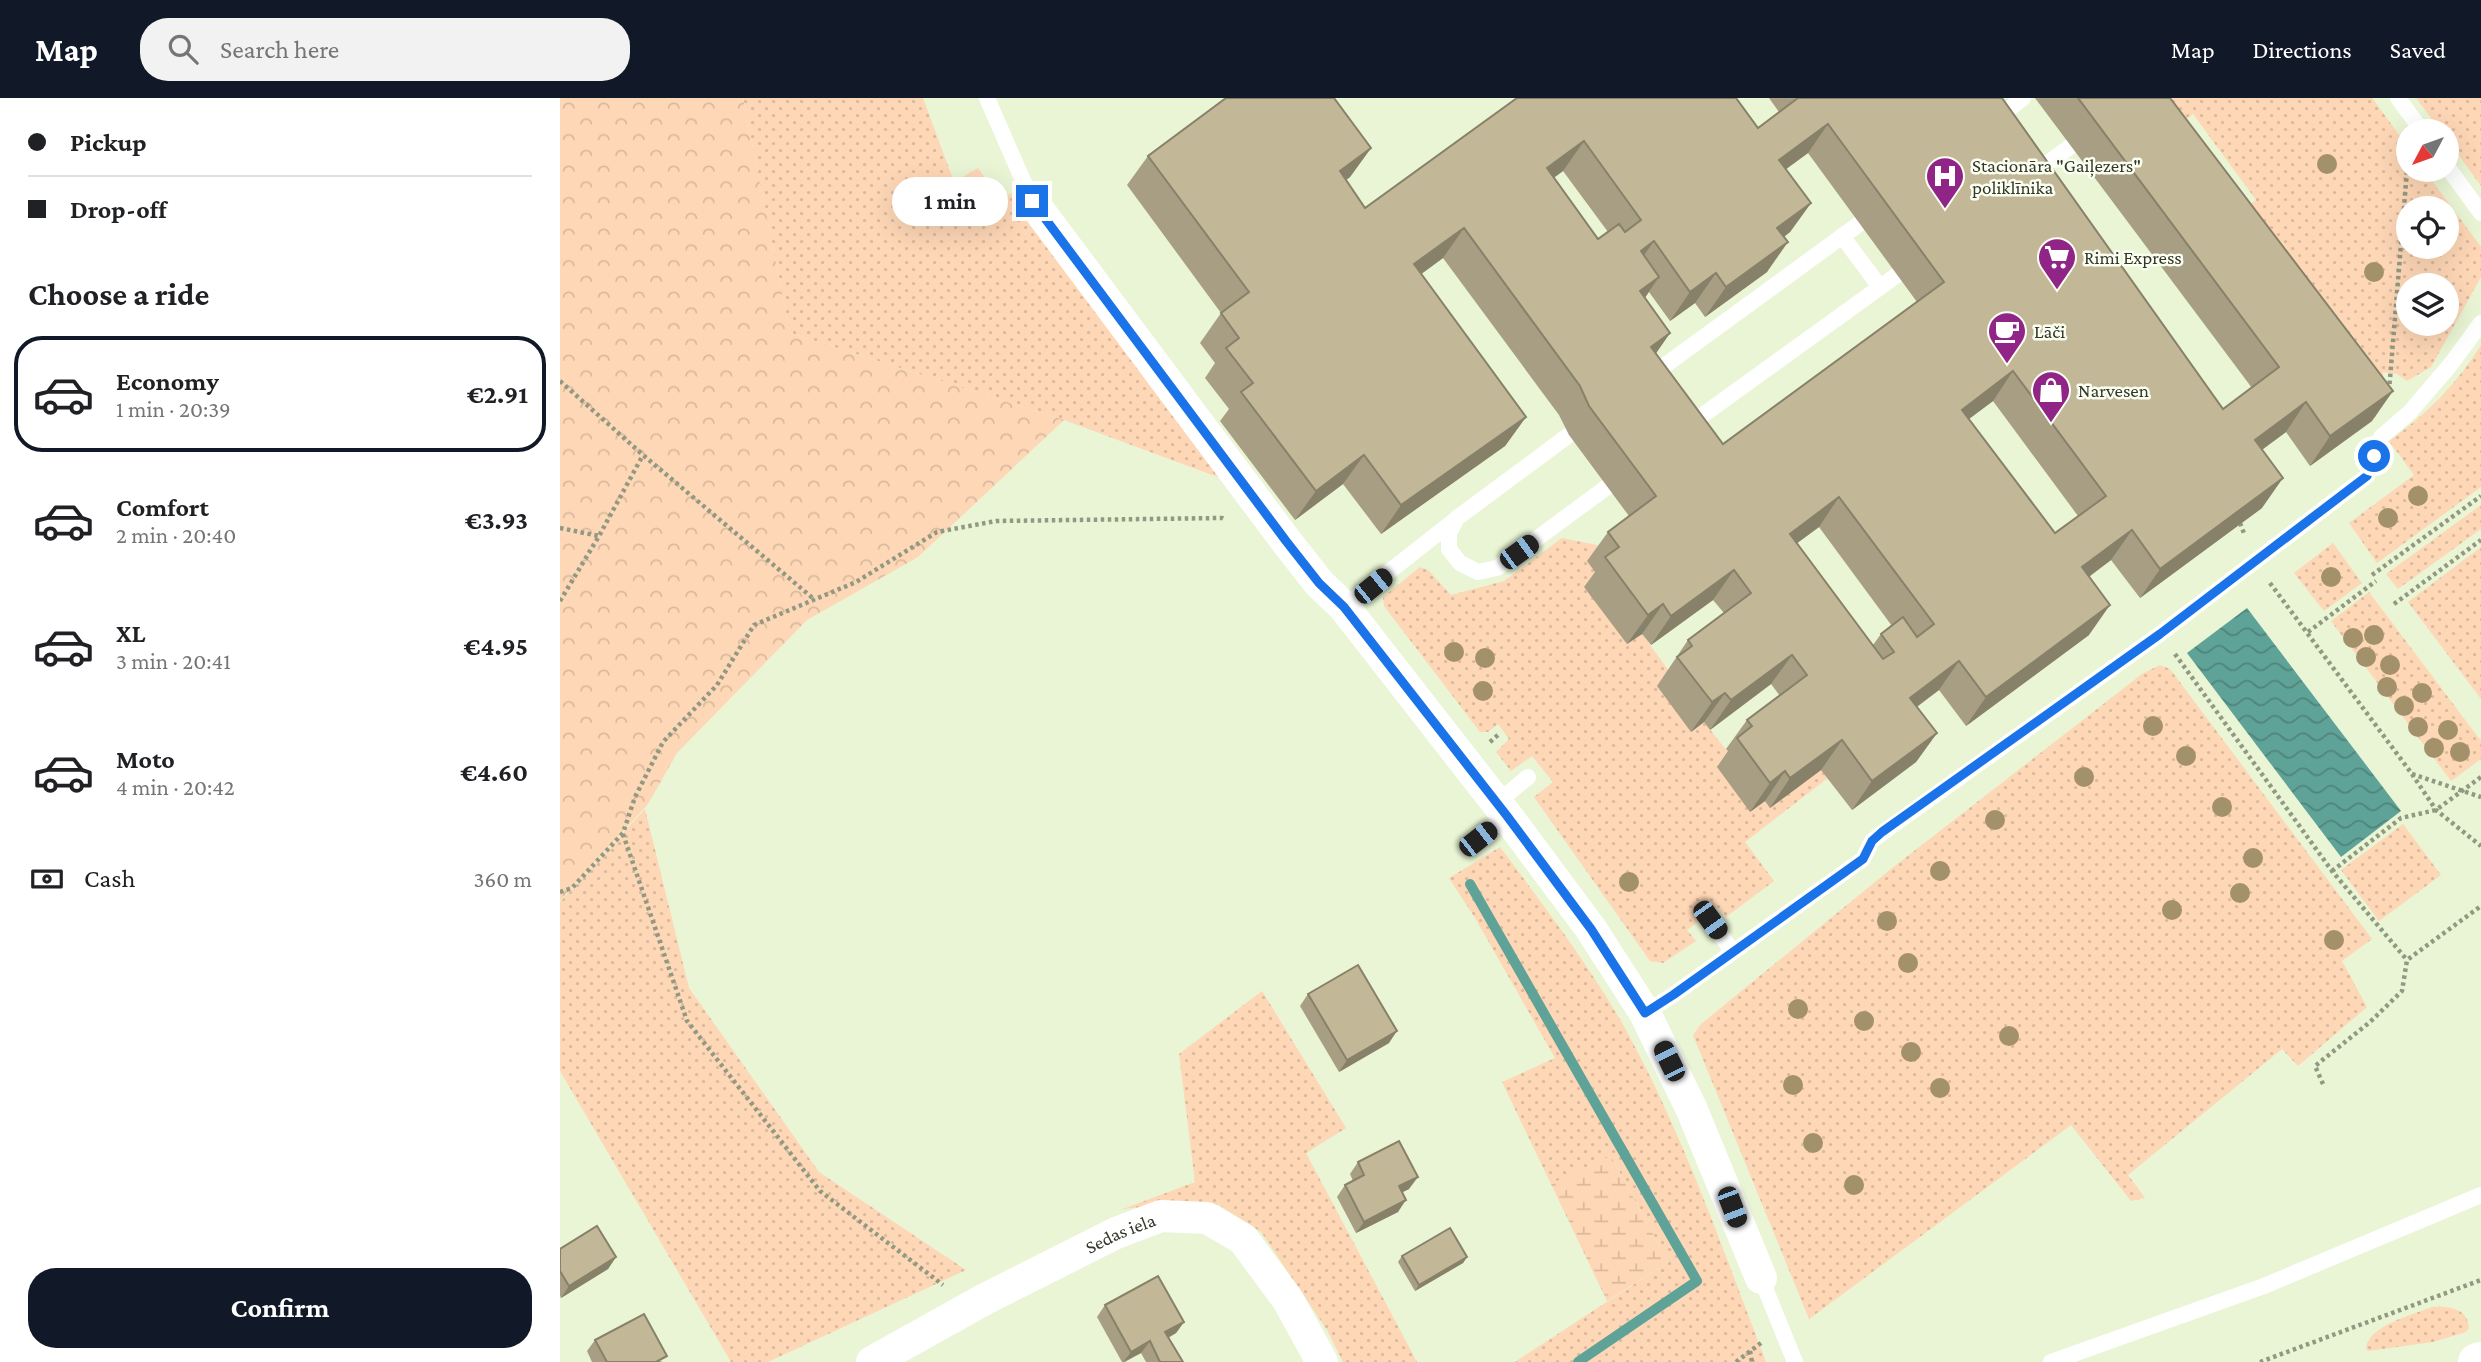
<!DOCTYPE html>
<meta charset="utf-8">
<style>
:root{--surface:#fff;--page:#f2f2f2;--text:#202124;--muted:#757577;--line:#e0e0e0;--accent:#111827}
body{margin:0;font-family:"Crimson Pro",serif;background:var(--page);color:var(--text);height:100vh;display:flex;flex-direction:column;font-size:26px;white-space:nowrap}
*{box-sizing:border-box;margin:0}
p{font-size:23px;color:var(--muted)}
.icon{flex:none;width:38px;height:38px;fill:none;stroke:currentColor;stroke-width:2;stroke-linecap:round;stroke-linejoin:round}
.map{position:relative;flex:1;overflow:hidden}
.panel{display:flex;flex-direction:column;background:var(--surface);width:560px}
.panel>*{flex:none}
.hud{display:grid;align-content:center;height:154px;padding:0 28px;background:var(--surface)}
.needle{width:46px;rotate:229deg}
.tools{position:absolute;left:1836px;top:21px;display:grid;gap:14px}
.tools a{display:grid;place-items:center;width:63px;height:63px;border-radius:50%;background:var(--surface);box-shadow:0 7px 28px #0002;font-size:35px}
.end{position:absolute;width:32px;height:32px;margin:-16px;border:9px solid #1a73e8;background:#fff;box-shadow:0 0 0 4px #fff}
.from{border-radius:50%}
.bubble{position:absolute;height:49px;border-radius:24px;background:var(--surface);box-shadow:0 7px 28px #0002;font-size:23px;font-weight:700;line-height:49px;text-align:center}
.car{position:absolute;width:21px;height:42px;margin:-21px -10px;border-radius:9px;box-shadow:0 0 5px 2px #0007;background:linear-gradient(#222 24%,#8ab4d8 0 40%,#222 0 76%,#8ab4d8 0 86%,#222 0)}
.hud b{display:flex;align-items:center;gap:24px;height:66px;font-size:26px}
.hud b+b{border-top:2px solid var(--line)}
.hud i{width:18px;height:18px;background:var(--text)}
ul{padding:0;list-style:none}
li{display:flex;align-items:center;gap:21px;height:116px;margin:0 14px 10px;padding:0 14px;border:4px solid transparent;border-radius:28px}
li div{flex:1}
li b{display:block;font-size:26px}
li em{font-style:normal;font-weight:700}
li.selected{border-color:var(--accent)}
li>.icon{width:63px;height:63px;stroke-width:1.5}
h2{padding:0 28px;font-size:32px;line-height:84px}
.pay{display:flex;align-items:center;gap:18px;height:77px;padding:0 28px;font-size:26px}
.pay p{margin-inline-start:auto}
.button{display:flex;gap:14px;margin-top:auto;padding:14px 28px}
.button a{flex:1;height:80px;border-radius:28px;background:var(--accent);color:#fff;font-size:28px;font-weight:700;line-height:80px;text-align:center}
header{display:flex;align-items:center;gap:42px;box-sizing:border-box;height:98px;padding:0 35px;background:var(--accent);color:#fff}
header strong{font-size:33px}
nav{display:flex;gap:38px;margin-inline-start:auto;font-size:24px}
.search{width:490px;height:63px;background:var(--page);display:flex;align-items:center;gap:18px;box-sizing:border-box;padding:0 24px;border-radius:28px;color:var(--muted);font-size:26px}
main{display:flex;flex:1;min-height:0}
.map>svg:first-child{display:block}
.green{fill:url(#green-dots);fill-rule:evenodd}
.forest{fill:url(#forest-crowns)}
.wetland{fill:url(#wetland-marsh)}
.water{fill:url(#water-waves)}
.lines{fill:none;stroke-linecap:round;stroke-linejoin:round}
.stream{stroke:#5fa297;stroke-width:10}
.path{stroke:#919982;stroke-width:4.5;stroke-dasharray:3.5 3.5;stroke-linecap:butt}
.service{stroke:#fff;stroke-width:16}
.minor{stroke:#fff;stroke-width:32}
.tertiary{stroke:#fff;stroke-width:38}
.tree{fill:#a3916b}
.wall{fill:#a79e83;fill-rule:evenodd}
.shaded-wall{fill:#88816a}
.building{fill:#c2b898;stroke:#88816a;stroke-width:2;fill-rule:evenodd}
.route{stroke:#1a73e8;stroke-width:9}
.labels{text-anchor:middle;stroke-width:5;stroke-linejoin:round;paint-order:stroke}
.poi-label{font-size:19px;fill:#34382b;stroke:#fafff1;text-anchor:start}
.street-label{font-size:19px;fill:#34382b;stroke:#fafff1}
</style>
<header>
<strong>Map</strong>
<div class="search"><svg class="icon" aria-label="search" viewBox="0 0 24 24"><circle cx="10" cy="10" r="6"/><path d="M15 15l6 6"/></svg>Search here</div>
<nav><a>Map</a><a>Directions</a><a>Saved</a></nav>
</header>
<main>
<section class="panel">
<div class="hud">
<b><i class="from"></i>Pickup</b>
<b><i></i>Drop-off</b>
</div>
<h2>Choose a ride</h2>
<ul>
<li class="selected"><svg class="icon" aria-label="car" viewBox="0 0 24 24"><path d="M5 17H2v-5l4-1 3-4h7l3 4 3 1v5h-3M9 17h6M6 11h13"/><circle cx="7" cy="17" r="2"/><circle cx="17" cy="17" r="2"/></svg><div><b>Economy</b><p>1 min · 20:39</p></div><em>€2.91</em></li>
<li><svg class="icon" aria-label="car" viewBox="0 0 24 24"><path d="M5 17H2v-5l4-1 3-4h7l3 4 3 1v5h-3M9 17h6M6 11h13"/><circle cx="7" cy="17" r="2"/><circle cx="17" cy="17" r="2"/></svg><div><b>Comfort</b><p>2 min · 20:40</p></div><em>€3.93</em></li>
<li><svg class="icon" aria-label="car" viewBox="0 0 24 24"><path d="M5 17H2v-5l4-1 3-4h7l3 4 3 1v5h-3M9 17h6M6 11h13"/><circle cx="7" cy="17" r="2"/><circle cx="17" cy="17" r="2"/></svg><div><b>XL</b><p>3 min · 20:41</p></div><em>€4.95</em></li>
<li><svg class="icon" aria-label="car" viewBox="0 0 24 24"><path d="M5 17H2v-5l4-1 3-4h7l3 4 3 1v5h-3M9 17h6M6 11h13"/><circle cx="7" cy="17" r="2"/><circle cx="17" cy="17" r="2"/></svg><div><b>Moto</b><p>4 min · 20:42</p></div><em>€4.60</em></li>
</ul>
<div class="pay"><svg class="icon" aria-label="cash" viewBox="0 0 24 24"><path d="M3 7h18v10H3z"/><circle cx="12" cy="12" r="2"/></svg>Cash<p>360 m</p></div>
<div class="button"><a>Confirm</a></div>
</section>
<div class="map">
<svg width="1921" height="1264" viewBox="0 0 1921 1264">
<defs>
<pattern id="green-dots" width="8" height="8" patternUnits="userSpaceOnUse" patternTransform="scale(1.75)"><rect width="8" height="8" fill="#fed7b6"/><path d="M2 2h.1M6 6h.1" fill="none" stroke="#dab99d" stroke-width="1.8" stroke-linecap="round"/></pattern>
<pattern id="forest-crowns" width="20" height="18" patternUnits="userSpaceOnUse" patternTransform="scale(1.75)"><rect width="20" height="18" fill="#fed7b6"/><path d="M2 6a3 3 0 1 1 6 0M12 15a3 3 0 1 1 6 0" fill="none" stroke="#dab99d"/></pattern>
<pattern id="wetland-marsh" width="20" height="14" patternUnits="userSpaceOnUse" patternTransform="scale(1.75)"><rect width="20" height="14" fill="#fed7b6"/><path d="M1 5h8M5 5V1M11 12h8M15 12V8" fill="none" stroke="#dab99d"/></pattern>
<pattern id="water-waves" width="16" height="10" patternUnits="userSpaceOnUse" patternTransform="scale(1.75)"><rect width="16" height="10" fill="#5fa297"/><path d="M0 5q4-4 8 0t8 0" fill="none" stroke="#4f857b"/></pattern>
</defs>
<rect width="100%" height="100%" fill="#e9f5d4"/>
<g class="green">
<polygon points="183,0 363,0 394,84 418,70 441,102 452,95 663,381 504,322 230,235"/>
<path d="M1600 0H1812L1848 49V72H1864L1921 149V179L1871 269 1847 283 1837 276 1823 274C1824 293 1826 308 1812 323L1663 127 1696 102 1633 16 1599 42ZM1848 110H1886V149H1848ZM1848 187H1886V226H1848Z"/>
<polygon points="1856,0 1921,0 1921,88 1887,41 1886,33 1881,33"/>
<path d="M1921 247V389L1817 465 1789 425 1854 377 1829 343C1866 317 1897 286 1921 247Z"/>
<polygon points="1921,407 1921,431 1838,491 1826,476"/>
<polygon points="1002,440 1047,449 1038,478 1067,546 1082,536 1112,577 1131,633 1144,624 1171,658 1190,714 1205,703 1261,672 1268,680 1185,744 1214,783 1166,819 1157,809 1127,832 1136,843 1103,865 1090,863 974,699 993,684 972,658 951,673 936,654 949,641 938,626 928,634 920,634 824,508 823,499 860,469 868,472 891,497 944,483"/>
<polygon points="1773,445 1802,485 1764,513 1734,475"/>
<polygon points="1921,449 1921,601 1848,504"/>
<polygon points="1809,494 1921,643 1921,661 1891,683 1771,523"/>
<polygon points="1600,567 1610,571 1812,841 1782,863 1807,909 1738,968 1722,951 1568,1077 1585,1100 1571,1103 1511,1027 1249,1221 1133,937 1141,926 1331,771 1582,576"/>
<polygon points="85,711 129,890 259,1074 406,1172 208,1264 171,1264 0,973 0,804"/>
<polygon points="1843,726 1881,777 1819,823 1781,772"/>
<path d="M940 749C984 808 1030 868 1066 932 1124 1038 1163 1152 1206 1264H955L1108 1164 1051 1058 991 1086 942 984 995 960 915 820 889 780Z"/>
<polygon points="702,893 786,1030 746,1055 857,1264 783,1264 767,1232 701,1134 659,1107 622,1105 563,1111 635,1084 619,956"/>
<path d="M1872 1209C1888 1208 1908 1210 1909 1230L1906 1234 1873 1244 1808 1253 1806 1250C1809 1227 1853 1217 1872 1209Z"/>
</g>
<polygon class="forest" points="0,0 183,0 230,235 504,322 358,459 247,522 117,655 88,706 0,803"/>
<polygon class="wetland" points="1051,1058 1108,1164 1047,1203 991,1086"/>
<polygon class="water" points="1687,510 1841,713 1781,759 1627,555"/>
<g class="lines">
<polyline class="stream" points="910,786 1137,1183 1018,1264"/>
<g class="path">
<polyline points="0,283 83,357 255,502"/>
<polyline points="1829,293 1848,60"/>
<polyline points="1680,425 1685,438"/>
<polyline points="0,430 39,438"/>
<polyline points="1812,477 1921,398"/>
<polyline points="1710,485 1852,676 1876,712 1921,748"/>
<polyline points="0,503 39,438 83,357"/>
<polyline points="1834,506 1921,442"/>
<polyline points="1748,534 1816,483"/>
<polyline points="1615,556 1772,773 1847,862"/>
<polyline points="930,644 939,636"/>
<polyline points="1852,676 1921,699"/>
<polyline points="63,736 127,923 260,1093 383,1187"/>
<polyline points="1772,773 1841,720 1876,712 1921,679"/>
<polyline points="0,794 12,790 63,735 75,699 103,644 157,587 194,527 296,484 377,434 436,423 662,420 666,422"/>
<polyline points="1763,986 1755,968 1810,924 1842,893 1847,862 1921,808"/>
<polyline points="1190,1253 1192,1264"/>
<polyline points="1176,1264 1201,1245"/>
<polyline points="1700,1264 1921,1182"/>
</g>
<g class="service">
<polyline points="427,0 472,103"/>
<polyline points="1838,0 1862,33"/>
<polyline points="1435,22 1463,0"/>
<polyline points="1886,67 1921,115"/>
<polyline points="1473,76 1511,48"/>
<polyline points="1282,138 1320,189"/>
<polyline points="1089,279 1299,126"/>
<polyline points="1125,330 1337,177"/>
<polyline points="1009,337 897,420 889,435 889,451 900,465 918,474 937,470 1047,389"/>
<polyline points="784,509 895,422"/>
<polyline points="937,705 968,679"/>
<polyline points="918,741 947,718"/>
<polyline points="1150,822 1172,853"/>
<polyline points="1085,915 1113,897 1303,761 1312,743 1322,735 1600,536 1807,378 1821,339 1850,314 1891,266 1921,225"/>
<polyline points="1201,1180 1235,1264"/>
<polyline points="1491,1264 1704,1188 1921,1097"/>
</g>
<g class="minor">
<polyline points="472,103 726,443 759,485 784,509 947,718 1031,831 1085,915 1132,1012 1201,1180"/>
<path id="s1" d="M312 1264 425 1201 556 1135 601 1118 647 1120 683 1141 728 1202 762 1264"/>
</g>
<polyline class="tertiary" points="1917,1264 1921,1263"/>
</g>
<g class="tree">
<circle cx="1767" cy="66" r="10"/>
<circle cx="1814" cy="174" r="10"/>
<circle cx="1858" cy="398" r="10"/>
<circle cx="1828" cy="420" r="10"/>
<circle cx="1771" cy="479" r="10"/>
<circle cx="1814" cy="537" r="10"/>
<circle cx="1793" cy="540" r="10"/>
<circle cx="894" cy="554" r="10"/>
<circle cx="1806" cy="559" r="10"/>
<circle cx="925" cy="560" r="10"/>
<circle cx="1830" cy="567" r="10"/>
<circle cx="1827" cy="589" r="10"/>
<circle cx="923" cy="593" r="10"/>
<circle cx="1862" cy="595" r="10"/>
<circle cx="1844" cy="608" r="10"/>
<circle cx="1593" cy="628" r="10"/>
<circle cx="1858" cy="629" r="10"/>
<circle cx="1888" cy="632" r="10"/>
<circle cx="1874" cy="650" r="10"/>
<circle cx="1900" cy="654" r="10"/>
<circle cx="1626" cy="658" r="10"/>
<circle cx="1524" cy="679" r="10"/>
<circle cx="1662" cy="709" r="10"/>
<circle cx="1435" cy="722" r="10"/>
<circle cx="1693" cy="760" r="10"/>
<circle cx="1380" cy="773" r="10"/>
<circle cx="1069" cy="784" r="10"/>
<circle cx="1680" cy="795" r="10"/>
<circle cx="1612" cy="812" r="10"/>
<circle cx="1327" cy="823" r="10"/>
<circle cx="1774" cy="842" r="10"/>
<circle cx="1348" cy="865" r="10"/>
<circle cx="1238" cy="911" r="10"/>
<circle cx="1304" cy="923" r="10"/>
<circle cx="1449" cy="938" r="10"/>
<circle cx="1351" cy="954" r="10"/>
<circle cx="1233" cy="987" r="10"/>
<circle cx="1380" cy="990" r="10"/>
<circle cx="1253" cy="1045" r="10"/>
<circle cx="1294" cy="1087" r="10"/>
</g>
<g class="wall">
<path d="M957 0 1198 30 1219 14 1209 0H1442L1663 311 1692 290 1475 0H1610L1812 323 1750 368 1726 334 1702 352V410L1580 500 1551 462 1529 479V537L1406 628 1379 592 1357 609 1377 635 1356 664 1292 712 1261 672 1210 710 1205 703 1190 714 1157 669 1168 653 1166 651 1187 622 1220 598 1211 586 1150 632 1144 624 1131 634 1097 588 1128 542 1164 515 1153 502 1091 547 1082 536 1067 546 1024 489 1035 474 1027 463 1048 434 1069 418 1009 337 999 317 883 160 861 176 966 319 945 348 821 436 783 386 735 422 660 323 669 311 645 280 655 265 640 245 661 215 567 87 588 58 811 50 790 79 786 82 805 110ZM1248 55 1357 204 1163 346 1096 255 1110 235 1085 200 1089 194 1110 223 1135 205 1145 219 1207 174 1224 139 1230 134 1251 105 1226 71ZM1003 73 1048 134 1038 141 994 79ZM1433 303 1518 418 1495 435 1409 321ZM1259 429 1332 528 1321 536 1313 547 1237 445Z"/>
<polygon points="748,896 829,945 779,974 740,908"/>
<polygon points="798,1064 849,1091 842,1094 838,1114 796,1135 777,1099 785,1087 793,1083 790,1076"/>
<polygon points="0,1151 56,1159 48,1171 1,1200 0,1198"/>
<polygon points="842,1158 907,1159 903,1165 855,1193 838,1164"/>
<polygon points="545,1207 624,1224 616,1235 608,1240 623,1264 586,1264 581,1255 565,1264 562,1264 537,1219"/>
<polygon points="35,1242 103,1264 32,1264 27,1253"/>
</g>
<g class="shaded-wall">
<polygon points="1268,26 1248,55 1199,91 1219,62"/>
<polygon points="1024,43 1003,73 967,100 987,70"/>
<polygon points="811,50 790,79 759,102 780,73"/>
<polygon points="1251,105 1230,134 1197,159 1217,130"/>
<polygon points="904,130 883,160 834,196 854,166"/>
<polygon points="1094,143 1073,173 1081,153"/>
<polygon points="1228,144 1207,174 1145,219 1166,189"/>
<polygon points="1156,175 1135,205 1110,223 1130,194"/>
<polygon points="1099,179 1079,208 1080,193"/>
<polygon points="1110,235 1090,264 1091,249"/>
<polygon points="1453,273 1433,303 1382,341 1402,312"/>
<polygon points="1833,293 1812,323 1750,368 1770,338"/>
<polygon points="1746,304 1726,334 1674,372 1695,342"/>
<polygon points="966,319 945,348 821,436 841,407"/>
<polygon points="804,357 783,386 735,422 756,393"/>
<polygon points="1723,380 1702,410 1580,500 1600,471"/>
<polygon points="1279,399 1259,429 1209,466 1230,436"/>
<polygon points="1572,432 1551,462 1501,499 1522,469"/>
<polygon points="1174,472 1153,502 1091,547 1111,518"/>
<polygon points="1103,506 1082,536 1067,546 1088,517"/>
<polygon points="1550,507 1529,537 1406,628 1426,599"/>
<polygon points="1232,557 1211,586 1150,632 1171,602"/>
<polygon points="1399,563 1379,592 1329,629 1350,600"/>
<polygon points="1165,595 1144,624 1131,634 1152,604"/>
<polygon points="1377,635 1356,664 1292,712 1312,683"/>
<polygon points="1282,642 1261,672 1210,710 1230,680"/>
<polygon points="1225,673 1205,703 1190,714 1210,685"/>
<polygon points="837,933 829,945 779,974 787,962"/>
<polygon points="858,1079 849,1091 831,1100 839,1088"/>
<polygon points="846,1102 838,1114 796,1135 804,1124"/>
<polygon points="56,1159 48,1171 1,1200 9,1188"/>
<polygon points="907,1159 903,1165 855,1193 859,1187"/>
<polygon points="624,1224 616,1235 597,1246 605,1234"/>
<polygon points="590,1243 581,1255 563,1264 571,1254"/>
</g>
<g class="building">
<path d="M666 0H774L811 50 780 73 805 110 957 0H1176L1198 30 1238 0H1442L1663 311 1719 269 1518 0H1610L1833 293 1770 338 1746 304 1695 342 1723 380 1600 471 1572 432 1522 469 1550 507 1426 599 1399 563 1350 600 1377 635 1312 683 1282 642 1230 680 1225 673 1210 685 1177 640 1192 628 1187 622 1247 577 1232 557 1171 602 1165 595 1152 604 1117 559 1132 548 1128 542 1191 495 1174 472 1111 518 1103 506 1088 517 1045 459 1059 449 1048 434 1096 398 1029 308 1020 288 904 130 854 166 966 319 841 407 804 357 756 393 681 294 693 285 666 250 679 240 661 215 689 194 588 58ZM1268 26 1384 184 1163 346 1091 249 1110 235 1080 193 1099 179 1081 153 1094 143 1130 194 1156 175 1166 189 1228 144 1217 130 1251 105 1219 62ZM1024 43 1081 122 1065 134 1059 126 1038 141 987 70ZM1453 273 1546 398 1495 435 1402 312ZM1279 399 1374 526 1357 539 1343 519 1321 536 1334 554 1323 561 1230 436Z"/>
<polygon points="798,867 837,933 787,962 748,896"/>
<polygon points="839,1043 858,1079 839,1088 846,1102 804,1124 785,1087 804,1077 798,1064"/>
<polygon points="37,1128 56,1159 9,1188 0,1173 0,1151"/>
<polygon points="890,1130 907,1159 859,1187 842,1158"/>
<polygon points="598,1178 624,1224 605,1234 623,1264 600,1264 590,1243 571,1254 545,1207"/>
<polygon points="84,1216 107,1258 96,1264 47,1264 35,1242"/>
</g>
<g class="lines">
<polyline class="route" points="472,103 726,443 759,485 784,509 947,718 1031,831 1085,915 1113,897 1303,761 1312,743 1322,734 1600,536 1761,413 1807,378 1814,358"/>
</g>
<defs>
<symbol id="hospital-pin" viewBox="-11 -11 22 30"><path d="M0 17L-7.5 6A9.5 9.5 0 1 1 7.5 6Z" fill="#902487" stroke="#fafff1"/><path d="M-5-5h3v3.5h4V-5h3V5h-3V1.5h-4V5h-3Z" fill="#fff"/></symbol>
<symbol id="supermarket-pin" viewBox="-11 -11 22 30"><path d="M0 17L-7.5 6A9.5 9.5 0 1 1 7.5 6Z" fill="#902487" stroke="#fafff1"/><path d="M-6-5.5h2.5l.6 2H6L4.5 2H-2.5L-4.4-4H-6ZM-1.5 3.2a1.3 1.3 0 1 0 .1 0ZM3 3.2a1.3 1.3 0 1 0 .1 0Z" fill="#fff"/></symbol>
<symbol id="cafe-pin" viewBox="-11 -11 22 30"><path d="M0 17L-7.5 6A9.5 9.5 0 1 1 7.5 6Z" fill="#902487" stroke="#fafff1"/><path d="M-5.5-4.5H6V0H3Q3 3.5 0 3.5H-2.5Q-5.5 3.5-5.5 0ZM3-3.2v2h1.7v-2ZM-6 4.5H4V6H-6Z" fill="#fff"/></symbol>
<symbol id="shop-pin" viewBox="-11 -11 22 30"><path d="M0 17L-7.5 6A9.5 9.5 0 1 1 7.5 6Z" fill="#902487" stroke="#fafff1"/><path d="M-5-2.5h2.3a2.7 3.5 0 0 1 5.4 0H5L5.5 6h-11ZM-1.5-2.5h3a1.5 2.3 0 0 0-3 0Z" fill="#fff"/></symbol>
</defs>
<g fill-rule="evenodd">
<use href="#hospital-pin" x="1363" y="56" width="44" height="60"/>
<use href="#supermarket-pin" x="1475" y="137" width="44" height="60"/>
<use href="#cafe-pin" x="1425" y="211" width="44" height="60"/>
<use href="#shop-pin" x="1469" y="270" width="44" height="60"/>
</g>
<g class="labels">
<g class="poi-label">
<text x="1412" y="74">Stacionāra "Gaiļezers"<tspan x="1412" dy="22">poliklīnika</tspan></text>
<text x="1524" y="166">Rimi Express</text>
<text x="1474" y="240">Lāči</text>
<text x="1518" y="299">Narvesen</text>
</g>
<g class="street-label">
<text dy="7" stroke="none"><textPath href="#s1" startOffset="280">Sedas iela</textPath></text>
</g>
</g>
</svg>
<div class="tools">
<a><svg class="needle" viewBox="-14 -14 28 28"><path d="M0-13l5 13h-10z" fill="#e53935"/><path d="M0 13l5-13h-10z" fill="#757577"/></svg></a>
<a><svg class="icon" aria-label="locate" viewBox="0 0 24 24"><circle cx="12" cy="12" r="6"/><path d="M12 2v4M12 18v4M2 12h4M18 12h4"/></svg></a>
<a><svg class="icon" aria-label="layers" viewBox="0 0 24 24"><path d="M12 4l9 5-9 5-9-5zM3 14l9 5 9-5"/></svg></a>
</div>
<i class="end from" style="left:1814px;top:358px"></i>
<i class="end" style="left:472px;top:103px"></i>
<div class="bubble" style="left:332px;top:79px;width:116px">1 min</div>
<i class="car" style="left:959px;top:454px;rotate:54deg"></i>
<i class="car" style="left:813px;top:488px;rotate:51deg"></i>
<i class="car" style="left:918px;top:741px;rotate:52deg"></i>
<i class="car" style="left:1150px;top:822px;rotate:144deg"></i>
<i class="car" style="left:1109px;top:963px;rotate:334deg"></i>
<i class="car" style="left:1172px;top:1109px;rotate:159deg"></i>
</div>
</main>
